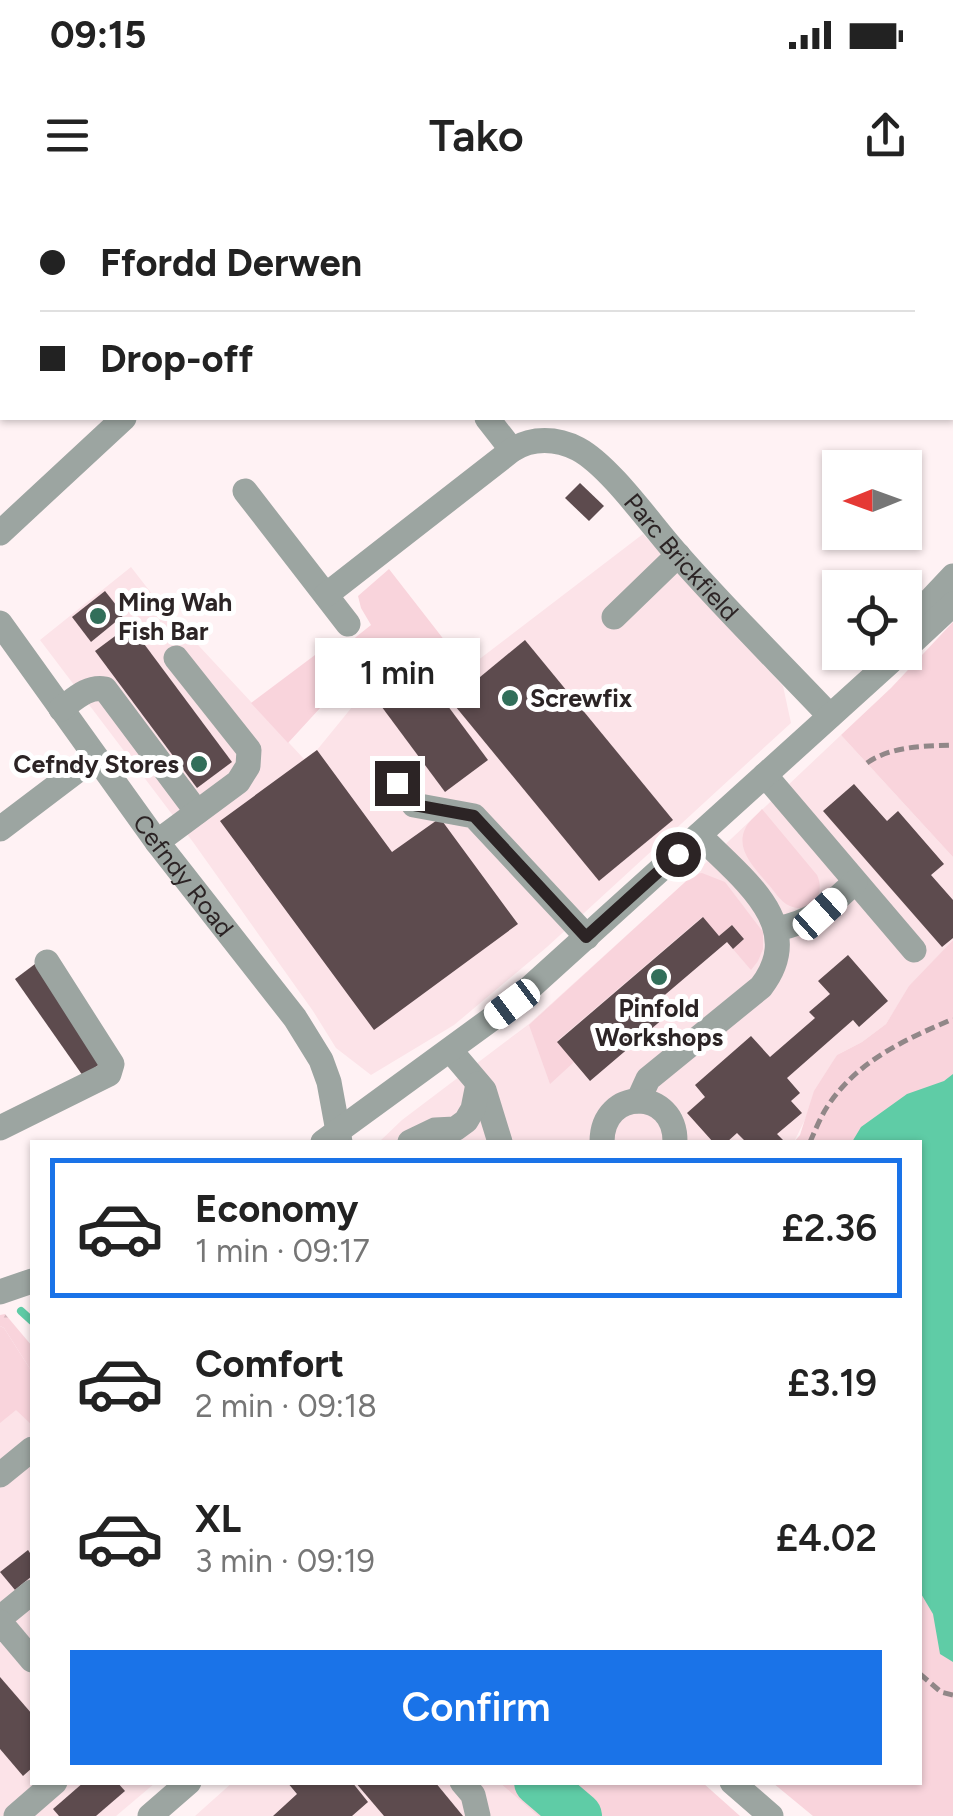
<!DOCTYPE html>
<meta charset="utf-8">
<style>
:root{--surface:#fff;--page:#f2f2f2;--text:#222;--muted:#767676;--line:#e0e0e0;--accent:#1a73e8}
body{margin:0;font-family:Figtree,sans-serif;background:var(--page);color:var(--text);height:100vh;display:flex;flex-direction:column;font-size:38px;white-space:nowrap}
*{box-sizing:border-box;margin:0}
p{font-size:32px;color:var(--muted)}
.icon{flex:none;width:55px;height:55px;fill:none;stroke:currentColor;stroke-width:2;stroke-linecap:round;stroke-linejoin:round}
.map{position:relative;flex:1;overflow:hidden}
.sheet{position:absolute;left:30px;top:940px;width:892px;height:645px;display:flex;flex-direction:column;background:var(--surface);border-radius:0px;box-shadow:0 2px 8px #0004}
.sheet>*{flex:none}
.banner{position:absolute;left:0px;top:0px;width:955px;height:220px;box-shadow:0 2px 8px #0004;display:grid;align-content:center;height:220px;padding:0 40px;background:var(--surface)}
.needle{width:65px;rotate:269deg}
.fabs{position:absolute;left:822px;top:250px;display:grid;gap:20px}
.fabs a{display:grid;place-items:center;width:100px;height:100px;border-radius:0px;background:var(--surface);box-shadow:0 2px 8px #0004;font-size:50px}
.end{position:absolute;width:45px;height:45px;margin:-22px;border:12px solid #2c2425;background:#fff;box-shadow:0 0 0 5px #fff}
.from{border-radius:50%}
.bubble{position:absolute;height:70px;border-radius:0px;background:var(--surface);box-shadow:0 2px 8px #0004;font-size:32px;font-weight:600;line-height:70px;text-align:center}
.car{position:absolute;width:30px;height:60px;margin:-30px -15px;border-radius:12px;box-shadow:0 0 8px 2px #0007;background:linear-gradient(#fff 24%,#345 0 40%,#fff 0 76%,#345 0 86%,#fff 0)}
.banner b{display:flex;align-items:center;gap:35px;height:95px;font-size:38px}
.banner b+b{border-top:2px solid var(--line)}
.banner i{width:25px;height:25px;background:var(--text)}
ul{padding:18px 0 0;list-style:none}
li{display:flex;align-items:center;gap:30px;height:140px;margin:0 20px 15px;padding:0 20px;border:5px solid transparent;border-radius:0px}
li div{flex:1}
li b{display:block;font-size:38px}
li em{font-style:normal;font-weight:600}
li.selected{border-color:var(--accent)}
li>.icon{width:90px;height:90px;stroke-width:1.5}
.cta{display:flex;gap:20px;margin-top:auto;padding:20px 40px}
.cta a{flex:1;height:115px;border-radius:0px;background:var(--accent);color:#fff;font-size:40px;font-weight:600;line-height:115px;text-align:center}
.status{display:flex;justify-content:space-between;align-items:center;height:70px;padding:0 50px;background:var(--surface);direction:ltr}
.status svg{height:28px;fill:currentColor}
header{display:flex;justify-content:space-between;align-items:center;height:130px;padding:0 40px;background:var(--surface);font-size:45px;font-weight:600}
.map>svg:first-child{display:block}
.built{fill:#fce3e8}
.green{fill:#f9d4dc}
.forest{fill:url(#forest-firs)}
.water{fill:#5fcca6}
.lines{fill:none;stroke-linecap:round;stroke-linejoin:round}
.stream{stroke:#5fcca6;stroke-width:8}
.river{stroke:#5fcca6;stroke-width:48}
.building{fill:#5d4b4e}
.path{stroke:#918788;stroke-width:5;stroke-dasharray:10 5;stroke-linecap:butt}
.minor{stroke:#9ca5a1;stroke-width:25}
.route{stroke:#2c2425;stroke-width:12}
.poi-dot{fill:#326f5a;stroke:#fff;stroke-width:4}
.labels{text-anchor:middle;stroke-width:10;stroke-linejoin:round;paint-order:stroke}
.street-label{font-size:25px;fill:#2c2425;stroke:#fff}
.poi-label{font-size:25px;font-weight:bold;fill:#2c2425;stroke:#fff;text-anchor:start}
</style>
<div class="status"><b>09:15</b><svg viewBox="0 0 49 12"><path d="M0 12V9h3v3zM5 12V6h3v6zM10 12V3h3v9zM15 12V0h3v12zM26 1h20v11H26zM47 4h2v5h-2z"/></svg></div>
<header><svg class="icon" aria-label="menu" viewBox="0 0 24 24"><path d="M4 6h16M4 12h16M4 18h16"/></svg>Tako<svg class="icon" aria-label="share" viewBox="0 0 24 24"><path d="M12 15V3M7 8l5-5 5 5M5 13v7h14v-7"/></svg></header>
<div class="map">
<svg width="953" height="1616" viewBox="0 0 953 1616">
<defs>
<pattern id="forest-firs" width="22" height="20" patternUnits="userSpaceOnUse" patternTransform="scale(2.5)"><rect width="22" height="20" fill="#f9d4dc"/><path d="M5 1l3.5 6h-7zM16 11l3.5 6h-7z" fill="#d6b6bd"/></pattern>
</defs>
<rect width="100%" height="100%" fill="#fff2f4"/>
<g class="built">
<polygon points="643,334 783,486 791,523 547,747 454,825 371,875 336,848 313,811 193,642 40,440 131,367 159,403 304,559 317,550 392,458 413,441 448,483"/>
<polygon points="841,535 953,657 953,740 910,786 886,824 862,842 837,855 794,942 379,942 402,920 529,824 694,674"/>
<polygon points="32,1177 32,1582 155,1583 116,1616 0,1616 0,1203"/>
<polygon points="233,1582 500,1583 538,1616 195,1616"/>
</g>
<g class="green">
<polygon points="389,369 466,468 447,483 413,442 392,458 385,455 354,471 288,543 251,503 319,452 327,460 371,425 361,408 358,396"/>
<polygon points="953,422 953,657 841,535 891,488"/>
<path d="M762 609 817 675C826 694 812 715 790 706 780 702 774 690 767 683 755 668 734 649 746 627 749 621 757 615 762 609Z"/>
<polygon points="702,673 725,682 763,732 763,749 758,761 751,770 733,749 744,739 732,725 719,736 702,717 557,841 574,862 550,884 529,825 694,674"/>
<polygon points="953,740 953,1616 813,1616 773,1583 920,1582 920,942 794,942 800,935 814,891 837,855 862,842 886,824 909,786"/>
<polygon points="0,1126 4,1128 32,1172 32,1225 16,1210 0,1223"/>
<polygon points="500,1583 703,1583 740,1616 538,1616"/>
</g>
<polygon class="forest" points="5,1114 32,1146 32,1172 4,1128 0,1126 0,1115"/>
<polygon class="water" points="953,874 953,1462 940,1454 933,1414 920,1392 920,942 852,942 861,927 907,894 944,881"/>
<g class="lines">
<polyline class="stream" points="21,1111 32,1121"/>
<polyline class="river" points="538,1582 578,1616"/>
</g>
<g class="building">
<polygon points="580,283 604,306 589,321 565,298"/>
<polygon points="105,391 124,415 91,442 72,417"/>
<polygon points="130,425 232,562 197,588 95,451"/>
<polygon points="525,440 673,620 599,681 451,501"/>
<polygon points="413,459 488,560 445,592 370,491"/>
<polygon points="317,550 392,652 440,618 518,724 374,830 220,621"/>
<polygon points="854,584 887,621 898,611 944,664 931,675 953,700 953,738 942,747 823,611"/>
<polygon points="703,717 719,736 732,725 744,739 733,749 727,742 653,805 664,818 590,881 557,842"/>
<polygon points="848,755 888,801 859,827 853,820 787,878 800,893 791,901 802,913 777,934 785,942 746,942 737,933 727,942 713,942 687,913 705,897 695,885 751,836 770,857 815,818 809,812 830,794 818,781"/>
<polygon points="35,764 104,861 83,876 15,779"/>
<polygon points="28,1350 32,1356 32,1376 15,1390 0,1372"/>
<polygon points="0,1477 32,1514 32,1568 23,1576 0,1549"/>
<polygon points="84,1582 117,1582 125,1591 96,1616 59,1616 53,1609"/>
<polygon points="287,1582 352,1582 368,1602 352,1616 273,1616 297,1594"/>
<polygon points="355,1582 435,1582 463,1616 384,1616"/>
</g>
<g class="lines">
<g class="path">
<path d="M867 563C891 546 924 546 953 545"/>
<path d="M810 942C815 931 820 918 827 907 857 861 904 840 953 819"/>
<polyline points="920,1474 941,1492 953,1495"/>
</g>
<g class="minor">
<polyline points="320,2 322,0"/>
<polyline points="612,2 614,0"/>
<polyline points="876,2 877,0"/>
<polyline points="0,17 2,14"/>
<polyline points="487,218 512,250"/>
<polyline points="245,291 348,424"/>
<polyline points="0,333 124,218"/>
<path id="s1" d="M326 395 512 250C532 237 557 238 578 249 610 266 651 325 677 354 726 410 779 462 830 516"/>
<polyline points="614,417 678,355"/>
<path id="s2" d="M0 423 157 642 295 818 321 860 329 882 340 942"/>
<polyline points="905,427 953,376"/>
<polyline points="905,449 953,404"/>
<path d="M61 509C75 499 87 486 105 489L197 612"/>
<polyline points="765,575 914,750"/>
<polyline points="397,583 414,605 474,616 587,737"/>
<polyline points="0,629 95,557"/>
<polyline points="157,642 238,582 248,566 249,550 176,458"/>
<path d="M777 729C816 720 826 709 855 682"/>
<polyline points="450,850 484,890 500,942"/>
<path d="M638 901 648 879 761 787C809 725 740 677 699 635"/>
<polyline points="0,928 109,874 112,864 47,762"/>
<polyline points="323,942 512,804 901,452"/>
<polyline points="410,942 435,930 455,929 466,921 473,909 478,884"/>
<path d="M602 942C602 887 676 888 675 942"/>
<polyline points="0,1092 32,1081"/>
<polyline points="0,1275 32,1249"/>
<polyline points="0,1418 32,1392"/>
<polyline points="0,1422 32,1460"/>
<polyline points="462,1582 473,1595 478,1616"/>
<polyline points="732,1582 771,1616"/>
<polyline points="16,1616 55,1582"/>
<polyline points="150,1616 189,1582"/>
</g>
</g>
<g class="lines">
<polyline class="route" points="397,583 414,605 474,616 586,737 678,654"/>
</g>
<g class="poi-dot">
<circle cx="98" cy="416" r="10"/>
<circle cx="510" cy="498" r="10"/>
<circle cx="199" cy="564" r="10"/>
<circle cx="659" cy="777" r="10"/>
</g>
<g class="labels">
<g class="street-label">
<text dy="9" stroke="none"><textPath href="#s1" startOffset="455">Parc Brickfield</textPath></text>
<text dy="9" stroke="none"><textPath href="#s2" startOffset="312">Cefndy Road</textPath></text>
</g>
<g class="poi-label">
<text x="118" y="411">Ming Wah<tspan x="118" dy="29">Fish Bar</tspan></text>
<text x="530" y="507">Screwfix</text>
<text x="179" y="573" text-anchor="end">Cefndy Stores</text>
<text x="659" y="817" text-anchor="middle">Pinfold<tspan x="659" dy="29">Workshops</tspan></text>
</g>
</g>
</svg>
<div class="fabs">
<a><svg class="needle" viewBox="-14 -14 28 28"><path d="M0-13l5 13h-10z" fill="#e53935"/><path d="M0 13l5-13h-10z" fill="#767676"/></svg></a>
<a><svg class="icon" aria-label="locate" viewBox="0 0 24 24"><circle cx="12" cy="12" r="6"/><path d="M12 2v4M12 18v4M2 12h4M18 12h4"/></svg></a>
</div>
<i class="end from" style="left:678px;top:654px"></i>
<i class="end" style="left:397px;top:583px"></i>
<div class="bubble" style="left:315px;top:438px;width:165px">1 min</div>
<i class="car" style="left:820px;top:714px;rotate:48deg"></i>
<i class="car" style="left:512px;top:804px;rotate:233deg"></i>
<div class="banner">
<b><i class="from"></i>Ffordd Derwen</b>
<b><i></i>Drop-off</b>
</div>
<section class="sheet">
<ul>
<li class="selected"><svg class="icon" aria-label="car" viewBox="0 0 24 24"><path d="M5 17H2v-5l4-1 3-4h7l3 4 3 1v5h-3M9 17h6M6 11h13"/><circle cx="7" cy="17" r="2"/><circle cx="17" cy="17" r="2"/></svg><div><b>Economy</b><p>1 min · 09:17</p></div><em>£2.36</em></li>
<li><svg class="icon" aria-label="car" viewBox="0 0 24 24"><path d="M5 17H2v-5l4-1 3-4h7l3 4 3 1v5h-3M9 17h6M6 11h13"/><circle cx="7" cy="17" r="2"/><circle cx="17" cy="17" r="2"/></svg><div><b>Comfort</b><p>2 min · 09:18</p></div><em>£3.19</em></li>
<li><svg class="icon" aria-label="car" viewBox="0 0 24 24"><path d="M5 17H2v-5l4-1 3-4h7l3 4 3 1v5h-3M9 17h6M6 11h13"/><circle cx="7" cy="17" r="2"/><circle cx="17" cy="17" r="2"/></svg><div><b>XL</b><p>3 min · 09:19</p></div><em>£4.02</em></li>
</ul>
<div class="cta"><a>Confirm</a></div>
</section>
</div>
